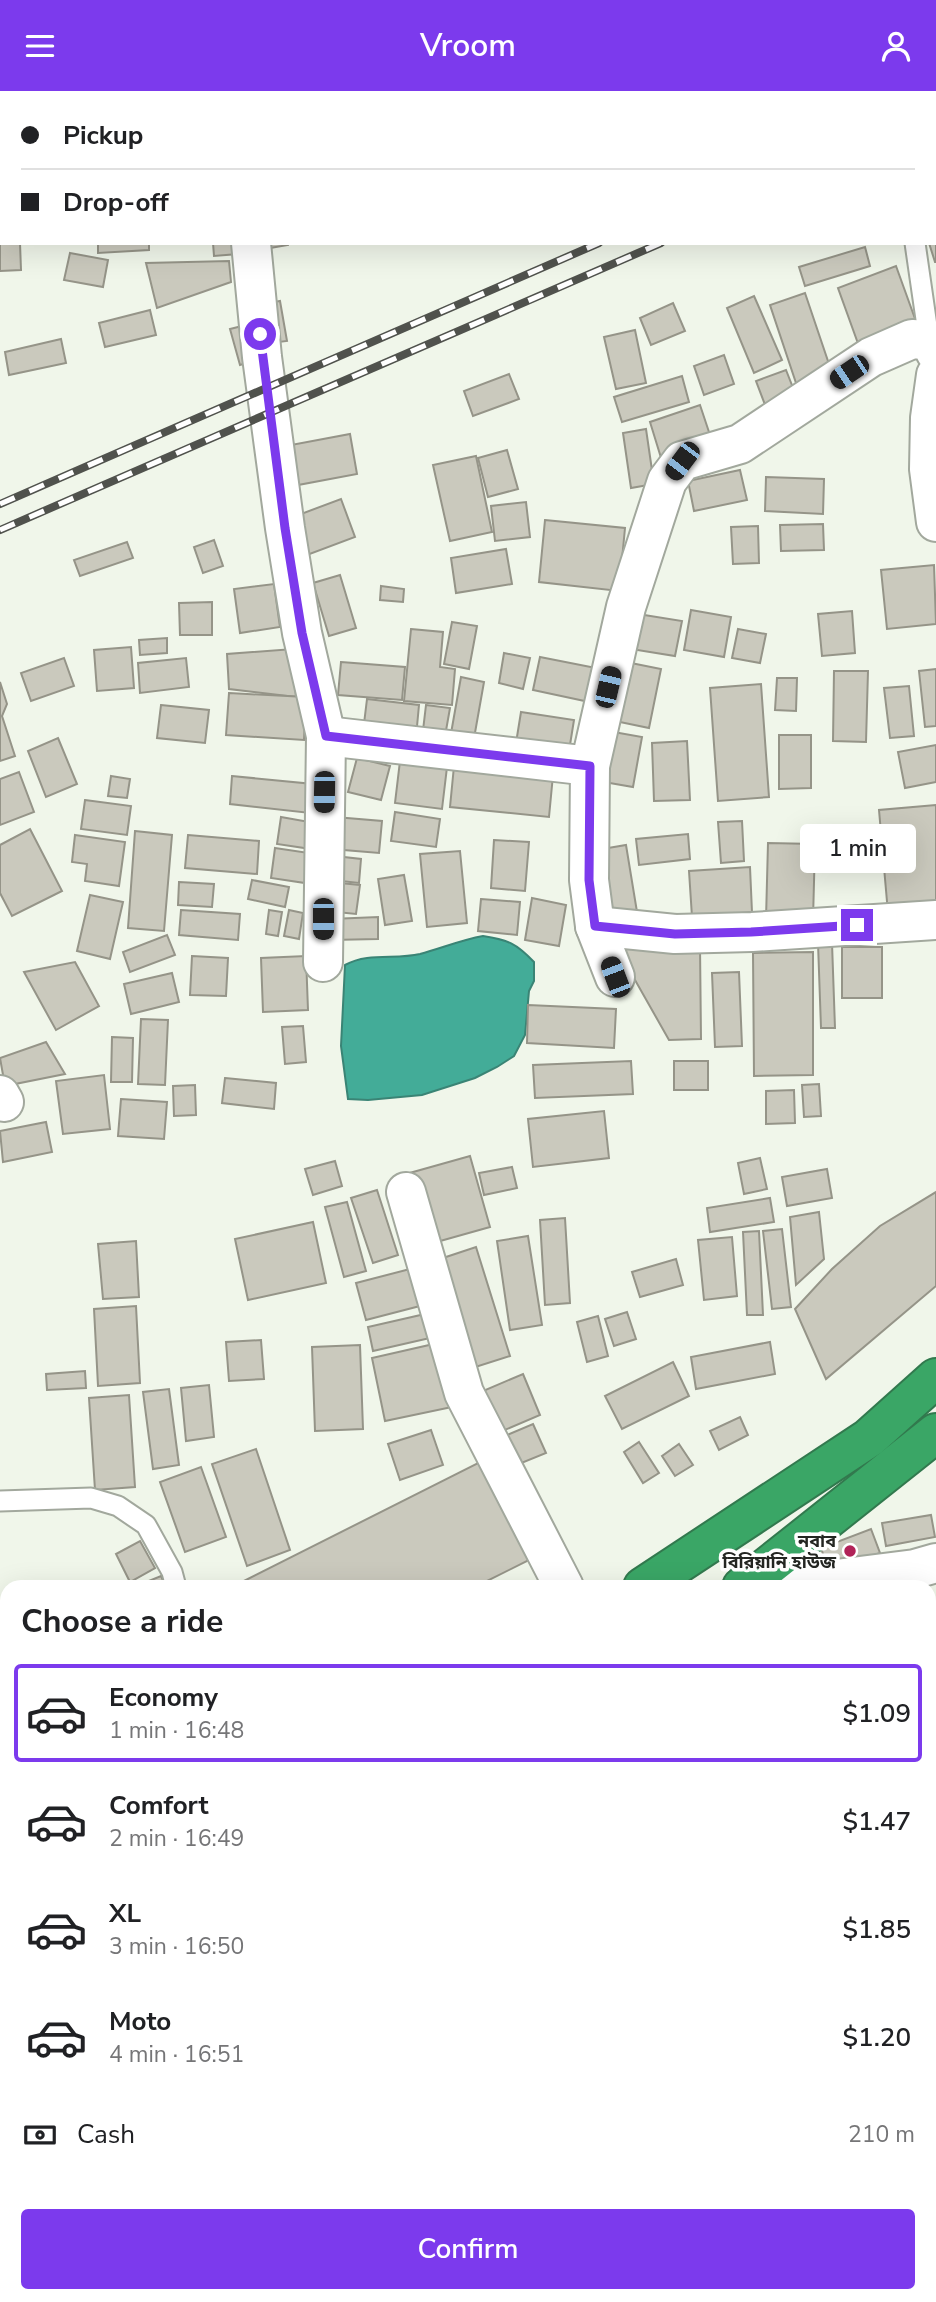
<!DOCTYPE html>
<meta charset="utf-8">
<style>
:root{--surface:#fff;--page:#f6f6f6;--text:#202124;--muted:#757577;--line:#e0e0e0;--accent:#7c3aed}
body{margin:0;font-family:"Nunito Sans","Noto Sans Bengali",sans-serif;background:var(--page);color:var(--text);height:100vh;display:flex;flex-direction:column;font-size:26px;white-space:nowrap}
*{box-sizing:border-box;margin:0}
p{font-size:23px;color:var(--muted)}
.icon{flex:none;width:38px;height:38px;fill:none;stroke:currentColor;stroke-width:2;stroke-linecap:round;stroke-linejoin:round}
.map{position:relative;flex:1;overflow:hidden}
.side{position:absolute;left:0px;top:1489px;width:936px;height:723px;display:flex;flex-direction:column;background:var(--surface);border-radius:21px 21px 0 0;box-shadow:0 7px 28px #0002}
.side>*{flex:none}
.top-card{position:absolute;left:0px;top:0px;width:936px;height:154px;box-shadow:0 7px 28px #0002;display:grid;align-content:center;height:154px;padding:0 21px;background:var(--surface)}
.end{position:absolute;width:32px;height:32px;margin:-16px;border:9px solid #7c3aed;background:#fff;box-shadow:0 0 0 4px #fff}
.from{border-radius:50%}
.bubble{position:absolute;height:49px;border-radius:7px;background:var(--surface);box-shadow:0 7px 28px #0002;font-size:23px;font-weight:600;line-height:49px;text-align:center}
.car{position:absolute;width:21px;height:42px;margin:-21px -10px;border-radius:9px;box-shadow:0 0 5px 2px #0007;background:linear-gradient(#222 24%,#8ab4d8 0 40%,#222 0 76%,#8ab4d8 0 86%,#222 0)}
.top-card b{display:flex;align-items:center;gap:24px;height:66px;font-size:26px}
.top-card b+b{border-top:2px solid var(--line)}
.top-card i{width:18px;height:18px;background:var(--text)}
ul{padding:0;list-style:none}
li{display:flex;align-items:center;gap:21px;height:98px;margin:0 14px 10px;padding:0 7px;border:4px solid transparent;border-radius:7px}
li div{flex:1}
li b{display:block;font-size:26px}
li em{font-style:normal;font-weight:600}
li.on{border-color:var(--accent)}
li>.icon{width:63px;height:63px;stroke-width:1.5}
h2{padding:0 21px;font-size:32px;line-height:84px}
.pay{display:flex;align-items:center;gap:18px;height:77px;padding:0 21px;font-size:26px}
.pay p{margin-inline-start:auto}
.button{display:flex;gap:14px;margin-top:auto;padding:14px 21px}
.button a{flex:1;height:80px;border-radius:7px;background:var(--accent);color:#fff;font-size:28px;font-weight:600;line-height:80px;text-align:center}
header{display:flex;justify-content:space-between;align-items:center;height:91px;padding:0 21px;background:var(--accent);color:#fff;font-size:32px;font-weight:600}
.map>svg:first-child{display:block}
.water{fill:#43ac98;stroke:#3a8475;stroke-width:2}
.building{fill:#cac9bd;stroke:#959488;stroke-width:2}
.lines{fill:none;stroke-linecap:round;stroke-linejoin:round}
.lane-casing{stroke:#a2a89d;stroke-width:23}
.street-casing{stroke:#a2a89d;stroke-width:42}
.highway-casing{stroke:#32794e;stroke-width:42}
.lane{stroke:#fff;stroke-width:19}
.street{stroke:#fff;stroke-width:38}
.highway{stroke:#3aa666;stroke-width:38}
.rail-casing{stroke:#50524d;stroke-width:8}
.rail{stroke:#fff;stroke-width:5;stroke-dasharray:16;stroke-linecap:butt}
.route{stroke:#7c3aed;stroke-width:9}
.poi-dot{fill:#b12258;stroke:#fff;stroke-width:2.5}
.labels{text-anchor:middle;stroke-width:7;stroke-linejoin:round;paint-order:stroke}
.poi-label{font-size:18px;font-weight:bold;fill:#242622;stroke:#fff;text-anchor:end}
</style>
<header><svg class="icon" aria-label="menu" viewBox="0 0 24 24"><path d="M4 6h16M4 12h16M4 18h16"/></svg>Vroom<svg class="icon" aria-label="person" viewBox="0 0 24 24"><circle cx="12" cy="8" r="4"/><path d="M4 21q1-7 8-7t8 7"/></svg></header>
<div class="map">
<svg width="936" height="2211" viewBox="0 0 936 2211">
<rect width="100%" height="100%" fill="#f0f6ea"/>
<g class="water">
<path d="M483 845C508 849 516 852 534 871V890L529 900 525 944 514 965 497 976 475 987 422 1004 368 1009 348 1008 341 955 345 874C369 861 395 869 420 863 442 857 461 849 483 845Z"/>
<polygon points="929,1555 936,1557 936,1659 929,1659"/>
<path d="M929 2094C936 2117 936 2153 936 2178 934 2192 930 2197 935 2211H569V2205H929Z"/>
<path d="M7 2126V2200L3 2199C0 2176 0 2149 7 2126Z"/>
<polygon points="124,2205 342,2205 343,2211 137,2211 132,2206"/>
</g>
<g class="building">
<polygon points="0,0 21,0 2,2 2,33"/>
<rect x="27" y="0" width="36" height="2"/>
<rect x="105" y="0" width="36" height="2"/>
<polygon points="151,0 238,0 238,2"/>
<polygon points="270,0 326,0 325,2"/>
<polygon points="525,0 571,0 572,2 526,2"/>
<polygon points="0,110 2,110 2,152 20,152 21,179 0,180"/>
<polygon points="936,127 936,171 935,171 929,152 934,152"/>
<polygon points="98,152 149,152 149,159 98,162"/>
<polygon points="213,152 237,152 238,163 214,165"/>
<polygon points="263,152 288,152 288,154 264,158"/>
<polygon points="865,156 870,175 805,195 799,176"/>
<polygon points="70,162 108,169 103,196 64,189"/>
<polygon points="229,170 231,191 157,217 146,172"/>
<polygon points="896,175 918,236 860,258 838,197"/>
<polygon points="805,202 832,282 797,295 770,214"/>
<polygon points="754,205 782,269 754,282 727,217"/>
<polygon points="280,210 287,250 271,252 264,213"/>
<polygon points="673,212 685,240 651,254 640,227"/>
<polygon points="150,219 156,244 105,256 99,232"/>
<polygon points="250,233 259,268 240,274 230,238"/>
<polygon points="635,239 646,292 616,298 604,246"/>
<polygon points="61,248 66,272 9,284 5,261"/>
<polygon points="724,264 734,293 704,304 694,275"/>
<polygon points="786,279 797,307 767,319 756,290"/>
<polygon points="509,283 519,308 473,325 464,300"/>
<polygon points="682,285 689,311 622,331 614,306"/>
<polygon points="700,314 713,353 662,370 650,331"/>
<polygon points="646,338 654,393 631,397 623,342"/>
<polygon points="350,343 357,383 298,394 291,354"/>
<polygon points="507,359 518,398 488,406 478,367"/>
<polygon points="476,365 492,441 450,450 433,374"/>
<polygon points="740,379 747,409 694,420 688,390"/>
<polygon points="766,386 824,388 823,423 765,420"/>
<polygon points="341,408 355,446 307,464 293,426"/>
<polygon points="526,411 530,446 495,450 491,415"/>
<polygon points="545,429 625,437 619,500 539,491"/>
<polygon points="823,433 824,459 781,460 780,434"/>
<polygon points="758,435 759,472 733,473 731,436"/>
<polygon points="214,449 223,475 203,482 194,456"/>
<polygon points="127,451 133,467 80,485 74,469"/>
<polygon points="506,458 512,493 456,502 451,467"/>
<polygon points="934,474 936,533 887,538 881,479"/>
<polygon points="340,484 356,537 329,545 313,492"/>
<polygon points="274,493 280,536 240,542 234,498"/>
<polygon points="381,495 404,498 403,511 380,509"/>
<polygon points="212,511 212,544 180,544 179,512"/>
<polygon points="691,519 731,526 724,566 684,559"/>
<polygon points="852,520 855,562 822,565 818,523"/>
<polygon points="638,523 682,530 675,565 631,558"/>
<polygon points="452,531 477,535 469,578 444,573"/>
<polygon points="411,538 443,541 440,576 455,578 452,614 404,610"/>
<polygon points="738,538 766,543 760,572 732,567"/>
<polygon points="167,547 167,562 140,564 139,549"/>
<polygon points="131,556 134,597 97,600 94,559"/>
<polygon points="293,558 296,606 229,598 227,563"/>
<polygon points="504,562 530,567 523,598 499,592"/>
<polygon points="540,566 601,578 594,612 533,599"/>
<polygon points="64,567 74,595 31,610 21,582"/>
<polygon points="186,567 189,596 140,602 138,572"/>
<polygon points="341,571 405,576 402,609 338,604"/>
<polygon points="626,571 661,578 649,637 615,630"/>
<polygon points="936,578 936,635 925,636 919,580"/>
<polygon points="834,580 868,580 866,651 833,650"/>
<polygon points="461,586 484,591 473,653 450,648"/>
<polygon points="777,587 797,587 796,620 775,619"/>
<polygon points="0,591 7,613 2,625 15,665 0,670"/>
<polygon points="761,593 769,706 718,710 710,597"/>
<polygon points="909,595 914,645 890,647 884,597"/>
<polygon points="229,602 306,606 304,649 226,644"/>
<polygon points="367,608 419,614 416,646 363,641"/>
<polygon points="161,614 209,619 205,652 157,647"/>
<polygon points="426,614 450,617 444,651 422,648"/>
<polygon points="521,621 574,629 569,660 516,652"/>
<polygon points="608,640 642,646 633,696 598,690"/>
<polygon points="779,644 811,644 811,697 779,698"/>
<polygon points="58,647 77,693 46,706 28,660"/>
<polygon points="687,650 690,709 654,710 652,652"/>
<polygon points="936,654 936,691 905,697 898,661"/>
<polygon points="357,667 390,675 381,709 348,701"/>
<polygon points="400,670 447,676 442,718 395,712"/>
<polygon points="454,675 553,684 549,726 450,716"/>
<polygon points="19,681 34,721 0,734 0,688"/>
<polygon points="111,685 130,688 127,707 108,705"/>
<polygon points="232,685 313,693 310,722 230,713"/>
<polygon points="85,709 131,715 127,744 81,738"/>
<polygon points="936,714 936,818 888,822 879,719"/>
<polygon points="395,721 440,728 436,756 391,750"/>
<polygon points="281,726 315,732 311,758 277,753"/>
<polygon points="335,726 382,730 379,762 332,758"/>
<polygon points="742,730 744,770 721,772 718,731"/>
<polygon points="30,738 62,800 12,825 0,802 0,754"/>
<polygon points="135,740 172,744 164,840 128,837"/>
<polygon points="688,743 690,768 639,774 636,748"/>
<polygon points="75,744 125,751 119,795 85,790 87,773 72,771"/>
<polygon points="188,744 259,750 257,783 185,777"/>
<polygon points="494,749 529,751 525,800 491,797"/>
<polygon points="768,752 815,753 813,829 766,828"/>
<polygon points="626,754 638,827 614,831 602,758"/>
<polygon points="275,757 309,762 305,792 271,787"/>
<polygon points="460,760 467,832 427,836 420,763"/>
<polygon points="335,765 361,768 359,792 332,789"/>
<polygon points="750,776 752,821 692,826 689,780"/>
<polygon points="404,784 412,830 385,834 378,788"/>
<polygon points="252,789 289,796 285,816 248,808"/>
<polygon points="179,791 214,793 212,816 178,814"/>
<polygon points="330,791 360,794 356,823 327,820"/>
<polygon points="90,804 123,811 110,868 77,860"/>
<polygon points="532,807 566,814 559,855 525,849"/>
<polygon points="481,808 520,811 517,844 478,840"/>
<polygon points="181,819 240,823 238,849 179,844"/>
<polygon points="269,819 282,821 278,845 266,843"/>
<polygon points="289,819 303,822 299,848 284,845"/>
<polygon points="378,826 378,848 331,849 331,828"/>
<polygon points="167,844 175,864 130,881 123,861"/>
<polygon points="634,846 700,855 701,948 669,949 622,866"/>
<polygon points="818,852 832,852 835,937 821,937"/>
<rect x="842" y="856" width="40" height="51"/>
<polygon points="813,861 813,984 754,985 753,862"/>
<polygon points="192,865 228,867 226,905 190,904"/>
<polygon points="306,865 308,919 263,921 261,867"/>
<polygon points="75,871 99,915 56,939 24,881"/>
<polygon points="739,881 742,955 715,956 712,882"/>
<polygon points="172,882 179,911 131,923 124,893"/>
<polygon points="528,914 616,918 614,957 527,952"/>
<polygon points="141,928 168,929 165,994 138,993"/>
<polygon points="303,935 306,971 285,973 282,936"/>
<polygon points="112,946 133,947 132,991 111,991"/>
<polygon points="46,951 65,983 5,995 0,967"/>
<polygon points="631,970 633,1003 535,1007 533,974"/>
<rect x="674" y="970" width="34" height="29"/>
<polygon points="104,984 110,1038 63,1043 56,990"/>
<polygon points="225,987 276,992 274,1018 222,1012"/>
<polygon points="819,993 821,1025 804,1026 802,994"/>
<polygon points="195,994 196,1024 174,1025 173,995"/>
<polygon points="794,999 795,1032 766,1033 766,1000"/>
<polygon points="121,1008 167,1011 164,1048 118,1045"/>
<polygon points="604,1020 609,1067 533,1076 528,1028"/>
<polygon points="46,1031 52,1061 3,1071 0,1040"/>
<polygon points="470,1065 490,1136 426,1154 406,1083"/>
<polygon points="760,1067 767,1098 744,1103 738,1072"/>
<polygon points="335,1070 342,1095 313,1104 305,1078"/>
<polygon points="512,1076 517,1097 484,1104 479,1082"/>
<polygon points="827,1078 832,1107 787,1115 782,1086"/>
<polygon points="377,1099 398,1164 373,1172 351,1107"/>
<polygon points="936,1101 936,1195 826,1288 795,1218 832,1178 880,1135"/>
<polygon points="770,1107 774,1131 710,1141 707,1117"/>
<polygon points="347,1111 366,1180 344,1186 325,1116"/>
<polygon points="819,1121 824,1168 796,1194 790,1126"/>
<polygon points="565,1127 570,1212 545,1214 540,1129"/>
<polygon points="313,1131 326,1192 248,1209 235,1148"/>
<polygon points="782,1138 791,1216 772,1218 763,1140"/>
<polygon points="759,1140 763,1224 747,1224 743,1141"/>
<polygon points="528,1145 542,1234 510,1239 497,1150"/>
<polygon points="732,1146 737,1205 704,1209 698,1149"/>
<polygon points="136,1150 139,1206 103,1208 98,1153"/>
<polygon points="476,1156 510,1265 466,1279 431,1171"/>
<polygon points="676,1168 683,1194 640,1206 632,1181"/>
<polygon points="410,1178 420,1215 366,1229 356,1192"/>
<polygon points="136,1215 140,1292 98,1295 94,1218"/>
<polygon points="627,1221 636,1248 614,1255 605,1228"/>
<polygon points="425,1223 430,1247 373,1260 368,1236"/>
<polygon points="598,1225 608,1265 587,1271 577,1231"/>
<polygon points="261,1249 264,1288 229,1290 226,1251"/>
<polygon points="770,1251 775,1283 696,1298 691,1266"/>
<polygon points="438,1252 452,1316 385,1330 372,1267"/>
<polygon points="360,1254 363,1338 315,1340 312,1256"/>
<polygon points="673,1271 689,1305 622,1338 605,1305"/>
<polygon points="85,1280 86,1297 47,1299 46,1283"/>
<polygon points="523,1283 540,1324 493,1344 476,1303"/>
<polygon points="209,1294 214,1346 186,1350 181,1297"/>
<polygon points="169,1298 179,1374 153,1378 143,1301"/>
<polygon points="129,1304 135,1396 95,1399 89,1307"/>
<polygon points="740,1326 748,1344 719,1359 710,1340"/>
<polygon points="533,1333 546,1362 519,1373 507,1344"/>
<polygon points="431,1339 443,1374 400,1389 388,1353"/>
<polygon points="639,1351 659,1382 643,1392 624,1361"/>
<polygon points="679,1353 693,1374 675,1385 662,1365"/>
<polygon points="256,1358 290,1459 247,1475 212,1373"/>
<polygon points="490,1366 539,1464 475,1496 240,1496 238,1493"/>
<polygon points="201,1376 226,1446 185,1461 160,1391"/>
<polygon points="931,1424 935,1446 886,1455 882,1432"/>
<polygon points="871,1438 880,1462 829,1481 821,1457"/>
<polygon points="140,1450 155,1477 130,1491 116,1463"/>
<polygon points="161,1485 166,1496 134,1496"/>
<polygon points="0,1555 2,1555 7,1599 7,1606 0,1607"/>
<polygon points="7,1625 7,1723 0,1726 0,1628"/>
<polygon points="929,1663 933,1663 934,1706 929,1706"/>
<polygon points="929,1790 936,1790 935,1818 929,1817"/>
<polygon points="7,1942 7,1978 0,1980 0,1944"/>
<rect x="0" y="1988" width="7" height="36"/>
<polygon points="355,2205 400,2205 400,2208 356,2209"/>
<rect x="430" y="2205" width="33" height="6"/>
</g>
<g class="lines">
<defs>
<g id="lane">
<polyline points="915,152 929,249"/>
<polyline points="0,1410 91,1407 118,1415 146,1434 172,1481 176,1496"/>
</g>
<g id="street">
<polyline points="250,2 251,0"/>
<polyline points="0,90 2,90"/>
<polyline points="251,152 262,266 285,437 302,542 326,645 323,871"/>
<polyline points="936,284 930,327 929,378 936,431"/>
<polyline points="326,645 590,675"/>
<polyline points="595,835 675,843 752,841 936,829"/>
<polyline points="615,886 595,835 589,789 590,675 626,516 667,390 682,370 740,353 871,266 912,248 929,249 936,262"/>
<polyline points="0,1004 4,1011"/>
<polyline points="406,1101 464,1302 564,1496"/>
<polyline points="773,1496 915,1478 936,1472"/>
<polyline points="408,2205 409,2211"/>
</g>
<g id="highway">
<polyline points="643,1496 869,1347 936,1287"/>
<polyline points="742,1496 936,1342"/>
<polyline points="0,1813 7,1810"/>
<polyline points="0,1848 7,1845"/>
</g>
</defs>
<use href="#lane" class="lane-casing"/>
<use href="#street" class="street-casing"/>
<use href="#highway" class="highway-casing"/>
<use href="#lane" class="lane"/>
<use href="#street" class="street"/>
<use href="#highway" class="highway"/>
<defs>
<g id="rail">
<polyline points="934,7 936,7"/>
<polyline points="934,33 936,32"/>
<polyline points="0,413 599,152"/>
<polyline points="0,439 661,152"/>
</g>
</defs>
<use href="#rail" class="rail-casing"/>
<use href="#rail" class="rail"/>
</g>
<g class="lines">
<polyline class="route" points="260,243 285,437 302,542 326,645 590,675 589,789 595,835 675,843 751,841 857,834"/>
</g>
<circle class="poi-dot" cx="850" cy="1460" r="7"/>
<g class="labels">
<g class="poi-label">
<text x="836" y="1456">নবাব<tspan x="836" dy="21">বিরিয়ানি হাউজ</tspan></text>
</g>
</g>
</svg>
<i class="end from" style="left:260px;top:243px"></i>
<i class="end" style="left:857px;top:834px"></i>
<div class="bubble" style="left:800px;top:733px;width:116px">1 min</div>
<i class="car" style="left:849px;top:281px;rotate:236deg"></i>
<i class="car" style="left:682px;top:370px;rotate:217deg"></i>
<i class="car" style="left:608px;top:596px;rotate:13deg"></i>
<i class="car" style="left:324px;top:701px;rotate:181deg"></i>
<i class="car" style="left:323px;top:828px;rotate:180deg"></i>
<i class="car" style="left:615px;top:886px;rotate:339deg"></i>
<div class="top-card">
<b><i class="from"></i>Pickup</b>
<b><i></i>Drop-off</b>
</div>
<section class="side">
<h2>Choose a ride</h2>
<ul>
<li class="on"><svg class="icon" aria-label="car" viewBox="0 0 24 24"><path d="M5 17H2v-5l4-1 3-4h7l3 4 3 1v5h-3M9 17h6M6 11h13"/><circle cx="7" cy="17" r="2"/><circle cx="17" cy="17" r="2"/></svg><div><b>Economy</b><p>1 min · 16:48</p></div><em>$1.09</em></li>
<li><svg class="icon" aria-label="car" viewBox="0 0 24 24"><path d="M5 17H2v-5l4-1 3-4h7l3 4 3 1v5h-3M9 17h6M6 11h13"/><circle cx="7" cy="17" r="2"/><circle cx="17" cy="17" r="2"/></svg><div><b>Comfort</b><p>2 min · 16:49</p></div><em>$1.47</em></li>
<li><svg class="icon" aria-label="car" viewBox="0 0 24 24"><path d="M5 17H2v-5l4-1 3-4h7l3 4 3 1v5h-3M9 17h6M6 11h13"/><circle cx="7" cy="17" r="2"/><circle cx="17" cy="17" r="2"/></svg><div><b>XL</b><p>3 min · 16:50</p></div><em>$1.85</em></li>
<li><svg class="icon" aria-label="car" viewBox="0 0 24 24"><path d="M5 17H2v-5l4-1 3-4h7l3 4 3 1v5h-3M9 17h6M6 11h13"/><circle cx="7" cy="17" r="2"/><circle cx="17" cy="17" r="2"/></svg><div><b>Moto</b><p>4 min · 16:51</p></div><em>$1.20</em></li>
</ul>
<div class="pay"><svg class="icon" aria-label="cash" viewBox="0 0 24 24"><path d="M3 7h18v10H3z"/><circle cx="12" cy="12" r="2"/></svg>Cash<p>210 m</p></div>
<div class="button"><a>Confirm</a></div>
</section>
</div>
